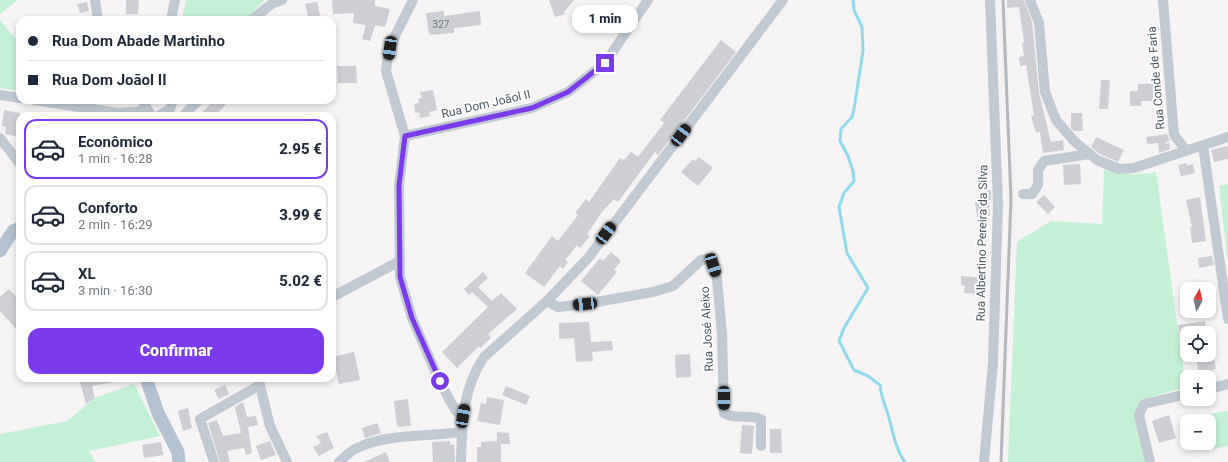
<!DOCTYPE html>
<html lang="pt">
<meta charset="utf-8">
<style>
:root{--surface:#fff;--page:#f2f2f3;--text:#1f2937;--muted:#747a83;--line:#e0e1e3;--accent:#7c3aed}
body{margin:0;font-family:Roboto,sans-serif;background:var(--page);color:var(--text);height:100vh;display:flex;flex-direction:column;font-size:15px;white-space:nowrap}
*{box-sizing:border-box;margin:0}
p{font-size:13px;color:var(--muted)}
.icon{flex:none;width:22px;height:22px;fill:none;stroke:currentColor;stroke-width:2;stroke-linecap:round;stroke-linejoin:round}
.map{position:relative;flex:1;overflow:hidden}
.side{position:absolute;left:16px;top:112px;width:320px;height:270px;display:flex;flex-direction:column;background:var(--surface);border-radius:12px;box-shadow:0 2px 6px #0003}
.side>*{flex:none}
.hud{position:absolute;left:16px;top:16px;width:320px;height:88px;border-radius:12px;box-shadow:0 2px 6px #0003;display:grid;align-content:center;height:88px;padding:0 12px;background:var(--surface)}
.needle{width:26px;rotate:8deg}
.tools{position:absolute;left:1180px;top:282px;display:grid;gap:8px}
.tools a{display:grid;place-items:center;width:36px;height:36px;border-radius:8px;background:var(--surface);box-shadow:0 2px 6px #0003;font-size:20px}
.end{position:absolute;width:18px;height:18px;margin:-9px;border:5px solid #7c3aed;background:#fff;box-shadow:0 0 0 2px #fff}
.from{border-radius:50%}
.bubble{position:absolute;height:28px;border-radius:12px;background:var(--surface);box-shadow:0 2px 6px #0003;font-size:13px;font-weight:800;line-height:28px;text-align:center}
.car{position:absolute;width:12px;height:24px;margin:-12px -6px;border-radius:5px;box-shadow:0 0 3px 1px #0007;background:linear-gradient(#222 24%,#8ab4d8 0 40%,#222 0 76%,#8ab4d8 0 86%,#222 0)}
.hud b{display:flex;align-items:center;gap:14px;height:38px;font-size:15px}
.hud b+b{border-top:1px solid var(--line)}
.hud i{width:10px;height:10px;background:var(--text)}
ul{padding:7px 0 0;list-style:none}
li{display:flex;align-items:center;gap:12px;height:60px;margin:0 8px 6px;padding:0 4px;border:2px solid var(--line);border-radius:12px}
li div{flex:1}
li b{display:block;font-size:15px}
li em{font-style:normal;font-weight:800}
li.on{border-color:var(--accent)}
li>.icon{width:36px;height:36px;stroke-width:1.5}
.action{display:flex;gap:8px;margin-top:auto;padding:8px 12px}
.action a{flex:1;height:46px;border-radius:12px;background:var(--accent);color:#fff;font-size:16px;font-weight:800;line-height:46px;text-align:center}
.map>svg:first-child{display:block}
.green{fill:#c3f1d5}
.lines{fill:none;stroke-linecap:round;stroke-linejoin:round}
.stream{stroke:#90daee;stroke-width:3}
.building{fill:#cdcfd5}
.minor{stroke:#c1cad2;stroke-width:10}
.major{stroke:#b3c2d1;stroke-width:13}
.rail{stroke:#b5b8bd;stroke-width:3}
.route{stroke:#7c3aed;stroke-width:5}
.labels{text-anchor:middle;stroke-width:4;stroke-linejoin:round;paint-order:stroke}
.number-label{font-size:10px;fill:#6b747e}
.street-label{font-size:12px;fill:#4a5661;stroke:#fff}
</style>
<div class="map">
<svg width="1228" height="462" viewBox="0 0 1228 462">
<rect width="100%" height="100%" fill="#f5f3f3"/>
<g class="green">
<polygon points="0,0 18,0 0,14"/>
<polygon points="186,0 265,0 249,15 247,20 182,20"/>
<polygon points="0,20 20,44 20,91 0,88"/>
<path d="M1104 169C1123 175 1137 176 1156 172L1186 387 1140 400C1132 423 1140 440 1146 462H1008L1017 242 1051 221 1102 224Z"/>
<polygon points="1228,184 1228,264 1219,186"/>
<polygon points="134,384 160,436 89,451 96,462 0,462 0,434 67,421 95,398"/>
<polygon points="1228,411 1228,446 1213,449 1208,414"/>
</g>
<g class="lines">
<path class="stream" d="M853 0 854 10 862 27 863 51 854 109 852 117 841 129 840 141 848 156 853 171 854 181 844 193 839 207 847 253 868 288 844 328 839 341 854 370 868 376 880 385C881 398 886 406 889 418 893 433 896 450 905 462"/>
</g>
<g class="building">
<polygon points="126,0 139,0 138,14 126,14"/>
<polygon points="332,0 375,0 375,6 390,9 385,27 375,25 370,41 362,39 366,25 353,23 354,13 333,14"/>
<polygon points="549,0 574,0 564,12 565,14 555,17"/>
<polygon points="1007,0 1024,0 1032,22 1039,93 1051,142 1063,140 1064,150 1043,153 1040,132 1036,133 1031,116 1034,115 1026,65 1020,66 1019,57 1024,56 1022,43 1024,42 1019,7 1007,8"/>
<polygon points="87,2 89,11 80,13 77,4"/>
<polygon points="317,2 321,19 309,20 305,4"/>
<polygon points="444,11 444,16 480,11 481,25 454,28 454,33 429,35 426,13"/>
<polygon points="721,40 736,52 658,155 655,152 618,202 614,199 602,212 587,234 590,236 580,248 577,245 565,260 568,262 563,269 560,266 544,287 525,273 552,236 558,241 578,215 575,213 586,199 589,202 620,158 624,160 631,152 638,157 664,123 660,120"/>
<polygon points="337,66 356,66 357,83 338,83"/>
<polygon points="1101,80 1110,80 1108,109 1099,109"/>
<polygon points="1138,84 1153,84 1153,101 1141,101 1141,106 1130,106 1130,91 1138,91"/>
<polygon points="433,90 437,110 429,112 430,116 420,118 419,112 415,113 414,104 419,103 418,99 422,98 420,92"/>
<polygon points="214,100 230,100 215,116 199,116"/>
<polygon points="4,110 20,113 20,137 5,134 6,127 2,126"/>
<polygon points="1071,113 1082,113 1083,131 1074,131 1071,128"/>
<polygon points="1167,134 1170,141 1166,142 1166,144 1169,143 1170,149 1159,153 1158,143 1147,144 1146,137"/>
<polygon points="1096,137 1124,150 1118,162 1100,154 1091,147"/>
<polygon points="1228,146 1228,159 1214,162 1211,150"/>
<polygon points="699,157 713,168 698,186 681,172 693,159 695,161"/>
<polygon points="1186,163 1187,166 1193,164 1195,173 1181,176 1178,165"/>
<polygon points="1080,164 1081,184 1064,185 1063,165"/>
<polygon points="985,190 991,190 991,200 989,200 990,216 977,217 975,202 985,200"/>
<polygon points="1044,195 1055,207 1048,214 1036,202"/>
<polygon points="1200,197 1206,241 1192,243 1190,227 1192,227 1186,200"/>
<polygon points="611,252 621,261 614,270 617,272 598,295 581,281 600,258 603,261"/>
<polygon points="1212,256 1214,265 1199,268 1198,258"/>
<polygon points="483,272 488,278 478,287 492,301 501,293 517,309 488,334 491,338 480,348 479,346 457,368 442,352 488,307 472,292 469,295 464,289"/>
<polygon points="961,276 984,278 983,294 964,293 965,286 961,285"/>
<polygon points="9,289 20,301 20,333 0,311 0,297"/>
<polygon points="1205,321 1206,333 1187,333 1187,355 1183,355 1178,325"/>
<polygon points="589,322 591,342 612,341 613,350 592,352 593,361 576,362 574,338 559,339 559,323"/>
<polygon points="354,352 360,380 339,384 333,357"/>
<polygon points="690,354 691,377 676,378 675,355"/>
<polygon points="1196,355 1213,355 1216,369 1213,369 1214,376 1199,377"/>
<polygon points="79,378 114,378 114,382 92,386 95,398 86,404"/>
<polygon points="225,385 229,394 219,399 214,390"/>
<polygon points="506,386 530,396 526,405 502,395"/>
<polygon points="487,397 504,400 500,425 477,421 481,403 486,404"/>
<polygon points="408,399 411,426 397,427 394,401"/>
<polygon points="243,402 247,417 256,416 258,425 248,427 252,453 246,455 244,448 227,451 230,462 220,462 208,423 217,420 223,436 241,433 235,407"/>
<polygon points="188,408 192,428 183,431 178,411"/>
<polygon points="1169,415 1176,438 1159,443 1152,421"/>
<polygon points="377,423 381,433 365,438 362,428"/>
<polygon points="742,425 754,426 752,454 740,453"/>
<polygon points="770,429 781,429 782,453 770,453"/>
<polygon points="327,432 334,448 319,456 313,447 321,443 316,436"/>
<polygon points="497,432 509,433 510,444 501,444 501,462 477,462 477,447 481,447 481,442 497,441"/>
<polygon points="270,441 276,455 261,460 256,446"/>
<polygon points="450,441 450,445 454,444 455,462 433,462 432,442"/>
<polygon points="161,442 163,455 144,458 142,445"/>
<polygon points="386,452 390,462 364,462"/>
</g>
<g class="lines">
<g class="minor">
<polyline points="95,0 98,20"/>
<polyline points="413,0 389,48 386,71 405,136 399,185 400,277 412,318 435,371 450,401 456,411 463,416"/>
<polyline points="1030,0 1039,23 1045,92 1056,120 1074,141 1097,160 1119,169 1134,168 1228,137"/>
<polyline points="1163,0 1174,135 1186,150"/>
<polyline points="171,20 175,0"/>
<polyline points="251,20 273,3 282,0"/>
<polyline points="0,95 20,98"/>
<polyline points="34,100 118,113 147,111"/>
<polyline points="142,100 151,115"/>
<polyline points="158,116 170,109 173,100"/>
<polyline points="183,116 199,100"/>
<polyline points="405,136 532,108 568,92 605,63 648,0"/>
<polyline points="0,138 20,164"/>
<polyline points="1203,146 1228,319"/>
<polyline points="1023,194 1032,194 1038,185 1038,170 1044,161 1090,154"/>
<polyline points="332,297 400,261"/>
<path d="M547 301 558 307 585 304 653 292 673 286 701 260 707 259 713 265 717 279 722 334 724 413C735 420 749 414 761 419V446"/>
<polyline points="258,378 270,426 287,462"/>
<polyline points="1209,389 1228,384"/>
<polyline points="214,462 200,419 260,385"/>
<path d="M339 462C345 457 350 451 357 448 388 433 428 437 462 432"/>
<path d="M461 462C462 425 462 389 484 357L547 301 588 258 783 0"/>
<polyline points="984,462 993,363 998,204 990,0"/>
<polyline points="1150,462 1139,415 1144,404 1187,394"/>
</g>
<g class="major">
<polyline points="0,251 13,231 20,228"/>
<polyline points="146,378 158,413 178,452 179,462"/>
</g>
<polyline class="rail" points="1001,462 1011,199 1003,0"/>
</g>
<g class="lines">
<polyline class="route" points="440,381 412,318 400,277 399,185 405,136 532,108 568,92 605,63"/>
</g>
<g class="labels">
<g class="number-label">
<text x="441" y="28">327</text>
</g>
<g class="street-label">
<text transform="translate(1156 78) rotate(-95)" y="4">Rua Conde de Faria</text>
<text transform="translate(486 104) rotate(-13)" y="4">Rua Dom Joãol II</text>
<text transform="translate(982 243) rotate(-89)" y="4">Rua Albertino Pereira da Silva</text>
<text transform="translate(707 329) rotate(-93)" y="4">Rua José Aleixo</text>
</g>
</g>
</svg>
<div class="tools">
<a><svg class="needle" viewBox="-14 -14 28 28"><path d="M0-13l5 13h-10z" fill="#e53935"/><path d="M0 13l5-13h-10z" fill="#747a83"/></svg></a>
<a><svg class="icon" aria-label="locate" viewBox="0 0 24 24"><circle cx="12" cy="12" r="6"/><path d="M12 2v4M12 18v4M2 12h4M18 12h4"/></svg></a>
<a>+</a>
<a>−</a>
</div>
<i class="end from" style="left:440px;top:381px"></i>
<i class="end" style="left:605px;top:63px"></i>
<div class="bubble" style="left:572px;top:5px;width:66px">1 min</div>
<i class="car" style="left:390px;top:48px;rotate:188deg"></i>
<i class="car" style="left:681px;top:135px;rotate:37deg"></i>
<i class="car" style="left:606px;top:233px;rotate:37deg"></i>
<i class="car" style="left:713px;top:265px;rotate:163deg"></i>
<i class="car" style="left:585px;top:304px;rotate:264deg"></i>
<i class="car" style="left:724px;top:398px;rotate:180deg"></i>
<i class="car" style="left:463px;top:416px;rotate:10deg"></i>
<div class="hud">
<b><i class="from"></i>Rua Dom Abade Martinho</b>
<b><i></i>Rua Dom Joãol II</b>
</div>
<section class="side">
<ul>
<li class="on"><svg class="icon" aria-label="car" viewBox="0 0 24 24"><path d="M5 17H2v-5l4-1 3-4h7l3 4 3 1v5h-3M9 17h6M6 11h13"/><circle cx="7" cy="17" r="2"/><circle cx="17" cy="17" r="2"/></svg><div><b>Econômico</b><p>1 min · 16:28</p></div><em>2.95 €</em></li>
<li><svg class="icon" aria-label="car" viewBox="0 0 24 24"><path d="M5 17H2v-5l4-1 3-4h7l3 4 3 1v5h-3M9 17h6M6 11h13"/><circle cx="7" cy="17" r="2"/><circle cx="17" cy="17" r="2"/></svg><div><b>Conforto</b><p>2 min · 16:29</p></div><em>3.99 €</em></li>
<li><svg class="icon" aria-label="car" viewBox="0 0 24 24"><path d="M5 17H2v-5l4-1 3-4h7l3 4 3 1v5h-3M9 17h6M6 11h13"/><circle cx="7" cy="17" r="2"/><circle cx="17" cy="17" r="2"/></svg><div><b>XL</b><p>3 min · 16:30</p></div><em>5.02 €</em></li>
</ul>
<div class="action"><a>Confirmar</a></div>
</section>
</div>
